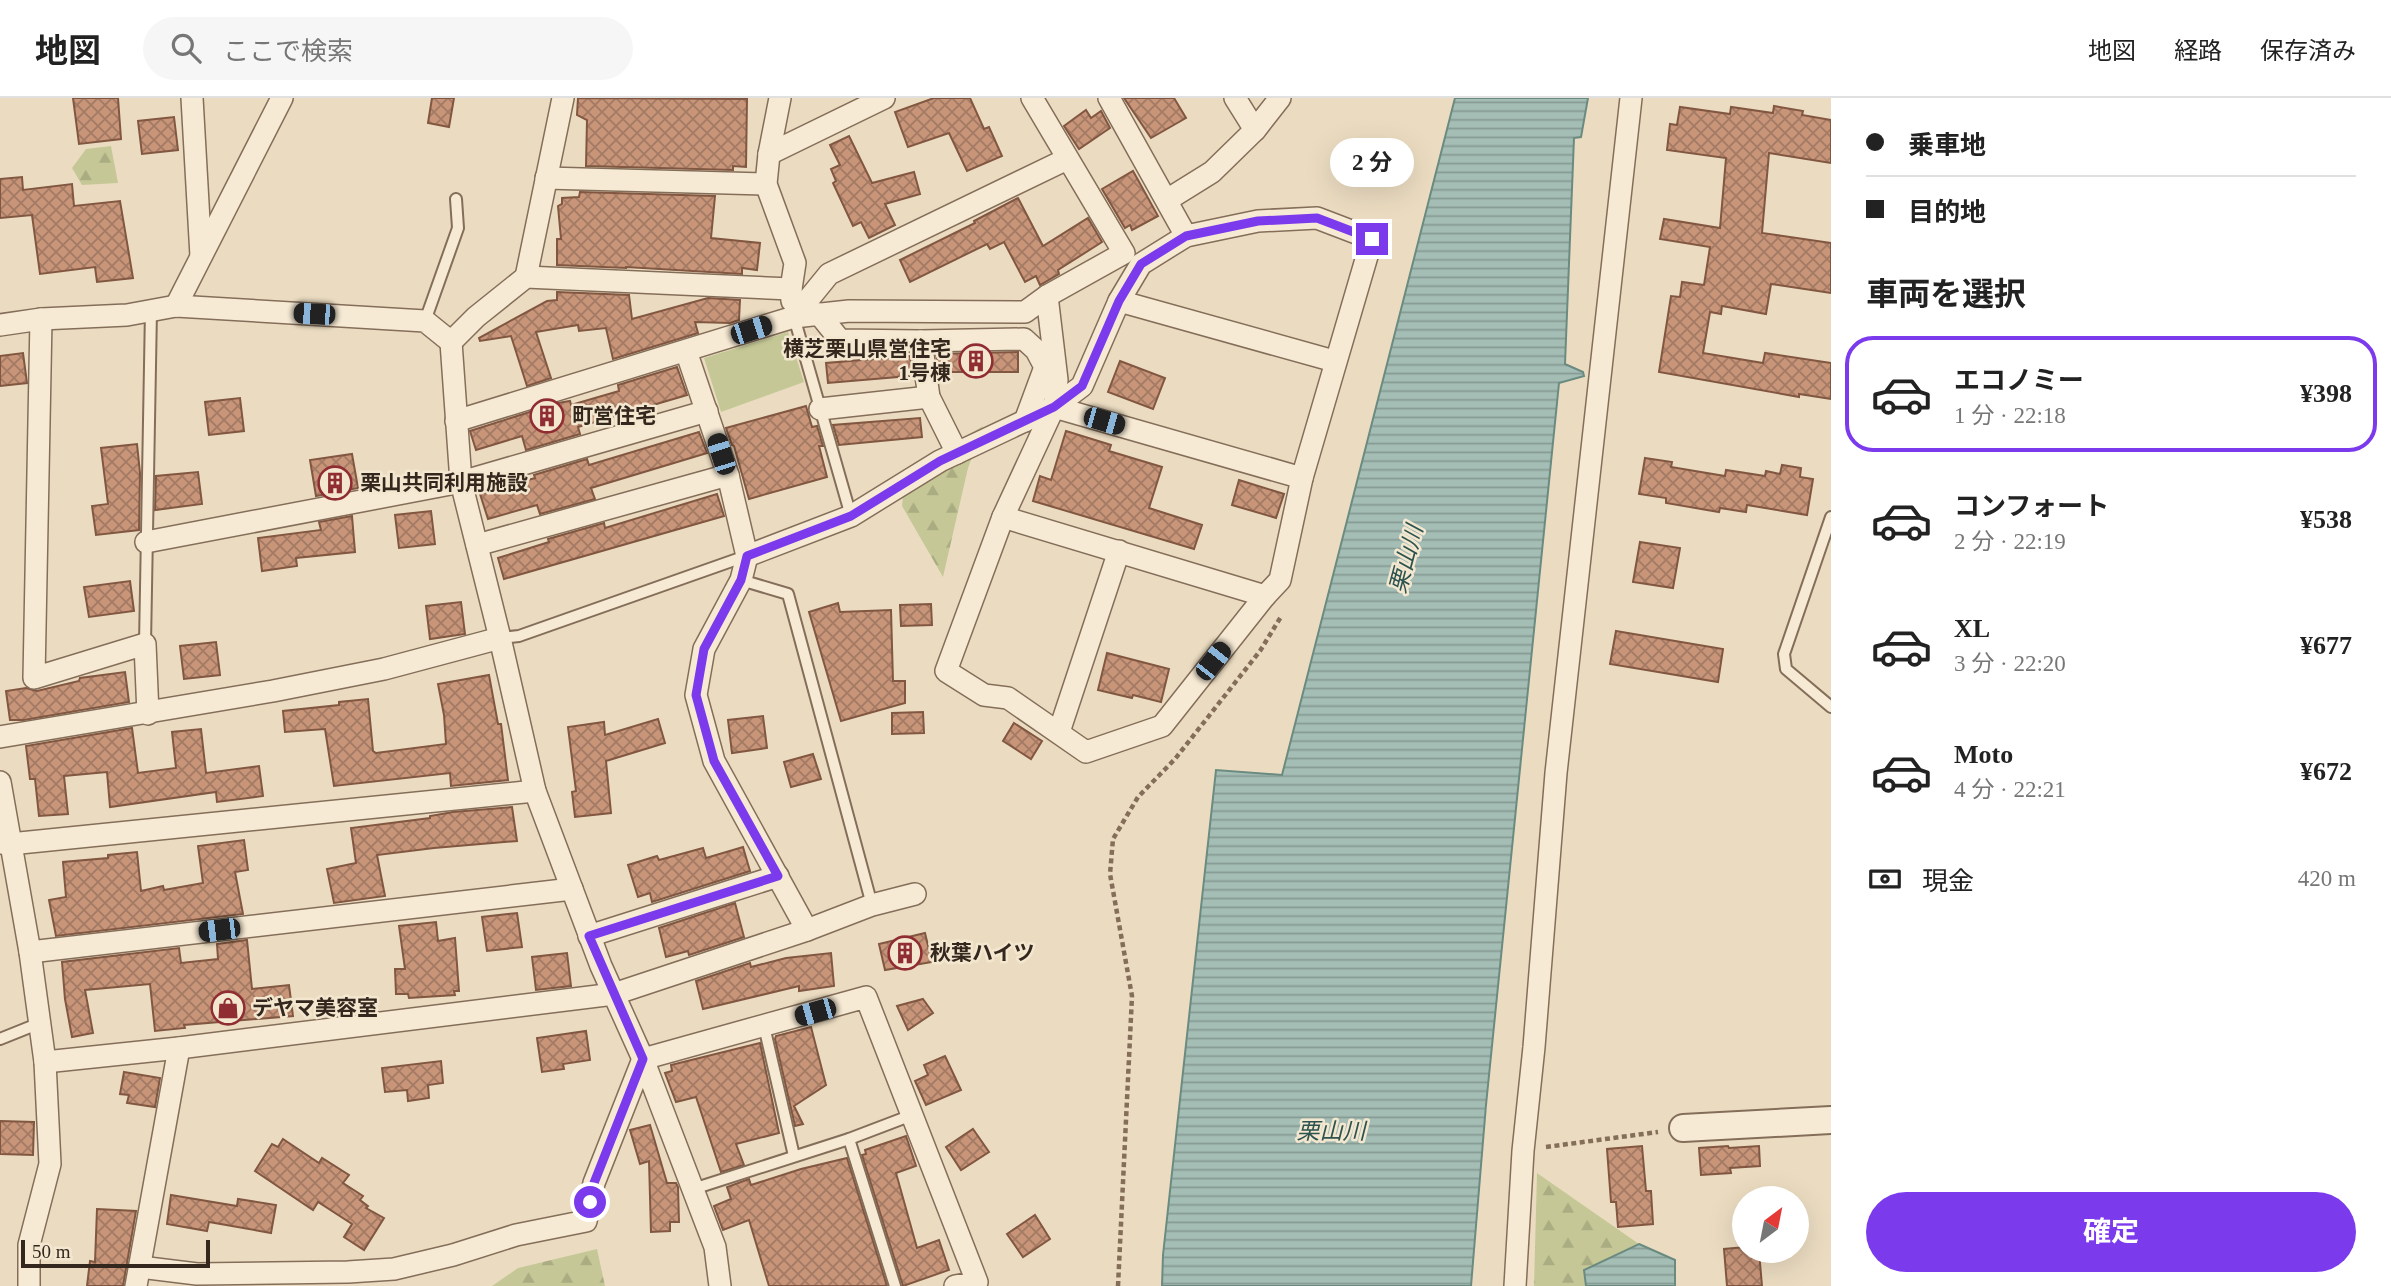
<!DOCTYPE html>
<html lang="ja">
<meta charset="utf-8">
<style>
:root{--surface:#fff;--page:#f6f6f6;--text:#222;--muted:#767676;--line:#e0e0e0;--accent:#7c3aed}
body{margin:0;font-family:"Times New Roman","Noto Sans JP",serif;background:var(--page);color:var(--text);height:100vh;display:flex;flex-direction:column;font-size:26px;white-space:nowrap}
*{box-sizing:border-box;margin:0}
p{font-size:23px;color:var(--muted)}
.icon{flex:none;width:38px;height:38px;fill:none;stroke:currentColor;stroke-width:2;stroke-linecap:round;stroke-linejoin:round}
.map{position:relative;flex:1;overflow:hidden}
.sheet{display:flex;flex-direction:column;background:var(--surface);width:560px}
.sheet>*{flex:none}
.guide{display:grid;align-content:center;height:154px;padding:0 35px;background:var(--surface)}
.needle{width:46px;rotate:32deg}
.tools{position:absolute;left:1732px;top:1088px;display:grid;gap:14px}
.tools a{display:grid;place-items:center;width:77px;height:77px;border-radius:50%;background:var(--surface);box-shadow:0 7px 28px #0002;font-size:35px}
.scale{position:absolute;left:21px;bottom:18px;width:189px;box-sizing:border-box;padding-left:7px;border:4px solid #34271d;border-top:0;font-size:19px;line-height:24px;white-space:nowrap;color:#34271d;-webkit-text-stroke:5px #f3e7d0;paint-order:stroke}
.end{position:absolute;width:32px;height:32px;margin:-16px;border:9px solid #7c3aed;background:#fff;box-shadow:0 0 0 4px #fff}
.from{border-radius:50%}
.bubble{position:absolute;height:49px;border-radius:24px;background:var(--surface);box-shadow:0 7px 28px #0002;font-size:23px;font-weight:700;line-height:49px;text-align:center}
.car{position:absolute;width:21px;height:42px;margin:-21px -10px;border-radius:9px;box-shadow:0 0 5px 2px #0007;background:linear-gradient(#222 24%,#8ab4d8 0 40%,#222 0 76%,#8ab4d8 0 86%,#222 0)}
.guide b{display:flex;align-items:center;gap:24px;height:66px;font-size:26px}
.guide b+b{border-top:2px solid var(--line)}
.guide i{width:18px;height:18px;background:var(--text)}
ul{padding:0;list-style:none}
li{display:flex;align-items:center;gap:21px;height:116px;margin:0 14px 10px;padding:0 21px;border:4px solid transparent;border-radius:28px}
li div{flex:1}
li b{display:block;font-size:26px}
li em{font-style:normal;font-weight:700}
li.on{border-color:var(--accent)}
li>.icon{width:63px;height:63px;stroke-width:1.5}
h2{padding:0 35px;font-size:32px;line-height:84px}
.pay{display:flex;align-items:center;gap:18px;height:77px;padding:0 35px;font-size:26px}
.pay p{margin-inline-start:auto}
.primary-button{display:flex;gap:14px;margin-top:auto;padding:14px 35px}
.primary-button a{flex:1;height:80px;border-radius:42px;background:var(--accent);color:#fff;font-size:28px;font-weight:700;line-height:80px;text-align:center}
header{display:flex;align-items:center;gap:42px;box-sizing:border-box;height:98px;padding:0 35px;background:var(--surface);border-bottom:2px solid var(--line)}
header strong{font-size:33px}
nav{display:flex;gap:38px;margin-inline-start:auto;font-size:24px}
.search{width:490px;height:63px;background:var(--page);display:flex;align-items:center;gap:18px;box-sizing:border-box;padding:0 24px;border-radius:38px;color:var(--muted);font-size:26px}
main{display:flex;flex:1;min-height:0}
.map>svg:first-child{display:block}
.forest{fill:url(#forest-firs)}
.park{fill:#c5c896}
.water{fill:url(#water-rules);stroke:#6b8b81;stroke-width:2}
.building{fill:url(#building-cross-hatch);stroke:#825741;stroke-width:2}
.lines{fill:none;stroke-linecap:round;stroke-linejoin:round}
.service-casing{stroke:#846e5a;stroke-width:14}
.minor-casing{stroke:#846e5a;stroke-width:24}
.tertiary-casing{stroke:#846e5a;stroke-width:30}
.path{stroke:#846e5a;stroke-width:4.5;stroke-dasharray:5 3.5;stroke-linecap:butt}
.service{stroke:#f7ead4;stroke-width:10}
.minor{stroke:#f7ead4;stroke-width:21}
.tertiary{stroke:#f7ead4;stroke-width:26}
.route{stroke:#7c3aed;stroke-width:9}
.labels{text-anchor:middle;stroke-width:5;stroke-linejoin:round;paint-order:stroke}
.poi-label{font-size:21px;font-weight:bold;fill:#34271d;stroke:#f3e7d0;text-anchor:start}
.water-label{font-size:23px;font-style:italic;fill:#2d534f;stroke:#f3e7d0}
</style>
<header>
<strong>地図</strong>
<div class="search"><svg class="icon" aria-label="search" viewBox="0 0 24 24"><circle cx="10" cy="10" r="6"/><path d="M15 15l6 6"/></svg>ここで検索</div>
<nav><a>地図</a><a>経路</a><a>保存済み</a></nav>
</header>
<main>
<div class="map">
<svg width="1831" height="1188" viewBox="0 0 1831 1188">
<defs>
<pattern id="forest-firs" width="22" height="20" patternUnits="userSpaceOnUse" patternTransform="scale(1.75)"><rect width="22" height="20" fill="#c5c896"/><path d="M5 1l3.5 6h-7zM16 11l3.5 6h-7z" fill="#aaac81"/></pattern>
<pattern id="water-rules" width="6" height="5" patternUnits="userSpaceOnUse" patternTransform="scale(1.75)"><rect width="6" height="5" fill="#a4beb5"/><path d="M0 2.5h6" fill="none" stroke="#869a93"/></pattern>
<pattern id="building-cross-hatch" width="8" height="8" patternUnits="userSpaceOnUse" patternTransform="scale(1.75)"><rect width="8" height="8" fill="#c89579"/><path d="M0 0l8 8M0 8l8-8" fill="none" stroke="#a37a63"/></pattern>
</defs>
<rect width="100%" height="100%" fill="#ebdcc1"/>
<g class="forest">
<polygon points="111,48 118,85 82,87 72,70 86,51"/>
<polygon points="983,328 968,370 943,479 902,408 905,374"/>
<polygon points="1537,1075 1639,1146 1585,1172 1586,1188 1534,1188"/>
<polygon points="597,1151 605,1188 492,1188 518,1170"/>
</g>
<polygon class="park" points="788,234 804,284 721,314 704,260"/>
<g class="water">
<polygon points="1455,0 1588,0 1581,39 1574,40 1565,266 1583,274 1584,278 1559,285 1486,1007 1471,1188 1162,1188 1163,1157 1216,672 1282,677"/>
<polygon points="1639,1146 1675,1162 1675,1188 1586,1188 1584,1172"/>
</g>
<g class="building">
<polygon points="73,0 118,0 121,41 79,46"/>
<polygon points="432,0 454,0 449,29 428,25"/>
<polygon points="578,0 747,1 746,69 733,68 733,72 586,68 587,22 577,17"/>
<polygon points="934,0 970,0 984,31 989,29 1002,58 967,73 949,35 908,49 895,14"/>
<polygon points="1124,0 1174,0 1186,20 1151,40"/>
<polygon points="1774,8 1803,13 1802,17 1831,22 1831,65 1769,55 1762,135 1831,145 1831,195 1771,186 1766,216 1722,208 1721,216 1710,214 1703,255 1763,265 1765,255 1831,265 1831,301 1799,296 1799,299 1659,274 1671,198 1680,199 1682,184 1704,187 1710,149 1660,141 1664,121 1720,130 1726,60 1667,52 1670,26 1677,27 1680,9 1730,16 1731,9 1773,15"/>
<polygon points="1086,12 1091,20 1101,13 1110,30 1079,51 1064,28"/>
<polygon points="174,19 178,52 142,56 138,23"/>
<polygon points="849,38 872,85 914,74 920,96 885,106 895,127 869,140 861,124 853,128 833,85 836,83 831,71 840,67 830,47"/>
<polygon points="1133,73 1158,118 1132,132 1130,127 1125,130 1102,91"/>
<polygon points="22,79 23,92 72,86 74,108 120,103 133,180 97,184 95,169 40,176 32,117 0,120 0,81"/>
<polygon points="580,94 715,98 711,140 760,145 757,172 742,170 742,176 626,169 626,170 557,167 557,141 561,141 558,108 562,106 562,100 579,99"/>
<polygon points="1018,100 1043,148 1088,120 1102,144 1058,172 1059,176 1040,187 1036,178 1025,184 1004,144 990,151 987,146 910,184 900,162 975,125 974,123"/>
<polygon points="557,194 629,197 632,221 708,200 740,202 739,222 730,225 695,224 698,235 613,261 606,230 579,233 578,227 536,234 551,280 527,288 511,238 480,243 479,240 547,203 557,202"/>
<polygon points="1018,254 1018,274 939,274 936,256"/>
<polygon points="23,255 27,285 0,288 0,258"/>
<polygon points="910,258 912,275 908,275 909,278 828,285 826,265"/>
<polygon points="1120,263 1165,280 1153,311 1108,294"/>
<polygon points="677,269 687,297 578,329 580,336 526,352 522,338 476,352 470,333 558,305 570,303 571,307 619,293 618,287"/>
<polygon points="240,300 244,333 209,337 205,304"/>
<polygon points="806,308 812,329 817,328 823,348 819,348 827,379 749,401 734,348 732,347 726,330"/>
<polygon points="920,320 922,339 839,347 833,327"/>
<polygon points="1066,333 1111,347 1109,353 1162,369 1149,410 1202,427 1194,451 1033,403 1040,378 1051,382"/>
<polygon points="699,334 707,355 591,390 595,401 540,416 537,407 488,421 480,396 535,380 534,377 587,361 589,367"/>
<polygon points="137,346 140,375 139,432 96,437 92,408 108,406 101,350"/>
<polygon points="352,356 358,390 316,398 310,362"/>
<polygon points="1645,360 1672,364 1671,369 1725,378 1726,372 1765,378 1766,373 1780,376 1782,367 1801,370 1800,379 1813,381 1807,417 1747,407 1746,414 1720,410 1719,414 1666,405 1666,400 1639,396"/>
<polygon points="198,374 202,406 155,412 156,378"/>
<polygon points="1239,382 1284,396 1276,420 1232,407"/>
<polygon points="717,396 724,418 504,481 498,460 549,444 548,441 604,425 605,430"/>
<polygon points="431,413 435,446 399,450 395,417"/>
<polygon points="352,418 355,454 296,460 297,468 262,473 258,440 321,432 319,424"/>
<polygon points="1640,444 1680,450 1673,490 1633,484"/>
<polygon points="130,483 134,513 89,519 84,489"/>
<polygon points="461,504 465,536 430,541 426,508"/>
<polygon points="838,505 840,514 891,512 893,583 905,583 905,605 841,623 809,514"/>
<polygon points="931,506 932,527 901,528 900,507"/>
<polygon points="1616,533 1723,551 1718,584 1610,566"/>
<polygon points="216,544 220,577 184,581 180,548"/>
<polygon points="1107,555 1169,571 1161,604 1133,597 1132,600 1098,592"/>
<polygon points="125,574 129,604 24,622 10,622 6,593 26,590 37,593 79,583 80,580"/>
<polygon points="489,577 498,626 501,626 508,682 451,688 450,675 334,688 325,631 285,634 283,613 339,607 339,604 368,601 373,653 376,655 446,646 444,617 438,586"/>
<polygon points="923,614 924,635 892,636 892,615"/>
<polygon points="763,618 767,650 732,655 728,622"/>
<polygon points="658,621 665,645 606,663 611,715 575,719 572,694 576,693 568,629 604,624 605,637"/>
<polygon points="1014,625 1042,643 1031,661 1003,643"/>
<polygon points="132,630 138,675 176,670 172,634 201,631 206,675 259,668 263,698 217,704 216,694 110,709 107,674 64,678 68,716 39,718 35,681 30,681 26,648"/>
<polygon points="813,656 821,681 791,689 784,664"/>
<polygon points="512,709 517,743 434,750 377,757 385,798 334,805 327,771 356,765 351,730 430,720 430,718 453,714"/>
<polygon points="244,742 248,772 235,774 243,816 56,838 49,802 66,799 63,764 108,760 108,757 137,754 141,793 163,788 164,792 203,785 198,748"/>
<polygon points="743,749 750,773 652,804 650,795 638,799 628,767 657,758 659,762 703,750 706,760"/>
<polygon points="735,805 744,839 689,857 688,853 666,859 659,830"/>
<polygon points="517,815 522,849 487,853 482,819"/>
<polygon points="436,824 438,843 455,840 459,893 454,893 455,897 409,900 408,896 396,896 395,871 405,871 399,828"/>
<polygon points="925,835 932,864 885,872 879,846"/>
<polygon points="247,842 252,891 289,887 293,918 184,927 185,930 155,933 150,886 85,892 93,935 72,939 65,901 62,864 179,850 181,865 218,861 217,846"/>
<polygon points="567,855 571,888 536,892 532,859"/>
<polygon points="831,855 834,888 799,893 799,888 703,911 696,883 750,865 751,869 786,860"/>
<polygon points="923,901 933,915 908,932 897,908"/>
<polygon points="811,929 826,987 794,1008 803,1026 795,1028 775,941 776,938"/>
<polygon points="586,933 590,962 563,966 564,971 542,974 537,940"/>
<polygon points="760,945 779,1035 736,1046 744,1067 721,1074 696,999 676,1004 665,975 672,973 671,967"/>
<polygon points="945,958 961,992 926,1007 915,983 928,977 924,967"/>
<polygon points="441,963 443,985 428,987 429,1000 408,1003 407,992 385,994 382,970"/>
<polygon points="124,974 160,980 155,1009 127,1005 129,997 120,996"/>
<polygon points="0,1023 34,1024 33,1057 0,1056"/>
<polygon points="650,1027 667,1085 676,1085 678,1089 679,1124 670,1124 670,1133 651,1134 649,1063 640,1066 630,1032"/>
<polygon points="973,1031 989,1054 961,1072 946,1049"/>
<polygon points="906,1038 916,1068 896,1075 917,1150 939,1142 949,1172 903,1188 862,1057 866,1056 865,1052"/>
<polygon points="283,1041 319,1065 322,1060 349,1077 343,1085 363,1098 360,1102 368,1108 366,1110 384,1120 364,1152 344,1139 352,1126 318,1104 313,1112 255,1073 272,1046 278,1049"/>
<polygon points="1642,1048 1646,1093 1651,1093 1653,1126 1618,1129 1616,1104 1611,1104 1607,1051"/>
<polygon points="1728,1048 1729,1050 1759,1048 1760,1068 1730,1070 1731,1075 1701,1077 1699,1050"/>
<polygon points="847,1060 887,1188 769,1188 749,1122 723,1132 714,1108 731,1101 727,1089 749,1081 751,1087 801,1071"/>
<polygon points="171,1097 237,1108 238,1101 276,1107 271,1135 209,1124 207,1133 167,1126"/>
<polygon points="97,1111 136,1113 123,1188 87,1188 90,1163 95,1164"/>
<polygon points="1035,1117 1050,1141 1023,1159 1007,1136"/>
<polygon points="1745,1149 1745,1153 1759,1153 1762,1188 1727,1188 1724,1151"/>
</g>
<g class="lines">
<defs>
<g id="service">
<polyline points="794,219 851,418"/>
<polyline points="425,223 458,130 456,101"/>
<polyline points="1831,419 1784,556 1786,571 1831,609"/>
<polyline points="741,482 788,496 872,807"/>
<polyline points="500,540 519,538 746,458"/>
<polyline points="145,546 151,212"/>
<polyline points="764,928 794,1058"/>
<polyline points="0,941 40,925"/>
<polyline points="849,1041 895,1188"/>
<polyline points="693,1091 849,1041 912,1017"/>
</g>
<g id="minor">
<polyline points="192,0 201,158"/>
<polyline points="780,0 769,56 766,86 795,165 791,191 792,203"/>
<polyline points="1109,0 1186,138"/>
<polyline points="1255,32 1280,0"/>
<polyline points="769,56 884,0"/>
<polyline points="546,80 766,86"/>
<polyline points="1167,102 1212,74 1255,32 1235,0"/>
<polygon points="1317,120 1372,141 1302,380 1280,482 1265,498 1162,628 1086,654 1008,600 984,597 946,573 1003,419 1054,309 1082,288 1119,203 1141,166 1186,138 1258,123"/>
<polyline points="526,179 563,0"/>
<polyline points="1047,198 1057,282 1054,309"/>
<polyline points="1119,203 1334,263"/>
<polyline points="176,208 282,0"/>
<polyline points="819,216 840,242 921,243 1024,241 1036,252 1045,269 1025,323"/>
<polyline points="794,219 829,176 1067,61"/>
<polyline points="41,221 34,580 145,546 148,616"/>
<polyline points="0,227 41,221 127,217 176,208 425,223 451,244 476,219 526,179 791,191"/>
<polyline points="921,243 929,299 957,355"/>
<polyline points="451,244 461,384 500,540 535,693 601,868 643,961 715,1149 720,1188"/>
<polyline points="686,253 728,377 747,458 741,482 704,551 696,597 714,663 807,832 872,807 915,796"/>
<polyline points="820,311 929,299"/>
<polyline points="456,323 794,219 849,213 1025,214 1047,198 1124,155 1032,0"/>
<polyline points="1003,419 1265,498"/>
<polyline points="146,444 461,384 707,313"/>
<polyline points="477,447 728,377"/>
<polyline points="747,458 851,418 940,363 1054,309 1302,380"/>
<polyline points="1059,634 1119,453"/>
<polyline points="0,639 273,593 384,571 500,540"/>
<polyline points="0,684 30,854 45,964 50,1066 29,1147 29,1188"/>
<polyline points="0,745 10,746 535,693"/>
<polyline points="589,838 778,778"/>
<polyline points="30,854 572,791"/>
<polyline points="45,964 179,950 614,896 807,832"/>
<polyline points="140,1169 197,1176 348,1174 394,1171 453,1157 516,1137 586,1123 594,1085 643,961 866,899 977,1184 955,1188"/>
<polyline points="136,1188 179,950"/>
<polyline points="1515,1188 1523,1053 1534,949 1556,675 1631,0"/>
</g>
<polyline id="tertiary" points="1683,1030 1831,1022"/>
</defs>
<use href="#service" class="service-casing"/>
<use href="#minor" class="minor-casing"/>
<use href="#tertiary" class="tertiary-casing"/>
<g class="path">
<polyline points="1546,1049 1658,1034"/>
<polyline points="1118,1188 1132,898 1110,776 1113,741 1138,699 1175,661 1260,553 1282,517"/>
</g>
<use href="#service" class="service"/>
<use href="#minor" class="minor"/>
<use href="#tertiary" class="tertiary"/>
</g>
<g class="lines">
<polyline class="route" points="590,1104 594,1085 643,961 589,838 778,778 714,663 696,597 704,551 741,482 747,458 851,418 940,363 1054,309 1082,288 1119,203 1141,166 1186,138 1258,123 1317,120 1372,141"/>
</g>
<defs>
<symbol id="building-ring" viewBox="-11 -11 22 22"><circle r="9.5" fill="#f3e7d0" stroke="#8f2d33" stroke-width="1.5"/><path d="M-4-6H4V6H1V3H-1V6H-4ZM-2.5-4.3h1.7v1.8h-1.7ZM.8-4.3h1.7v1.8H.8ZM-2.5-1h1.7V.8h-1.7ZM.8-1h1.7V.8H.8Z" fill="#8f2d33"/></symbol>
<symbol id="shop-ring" viewBox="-11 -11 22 22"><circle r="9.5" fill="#f3e7d0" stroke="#8f2d33" stroke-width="1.5"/><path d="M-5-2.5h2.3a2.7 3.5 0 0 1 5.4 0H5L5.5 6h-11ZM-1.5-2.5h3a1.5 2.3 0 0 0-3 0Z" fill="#8f2d33"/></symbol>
</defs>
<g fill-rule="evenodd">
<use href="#building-ring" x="957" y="244" width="38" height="38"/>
<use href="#building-ring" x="528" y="299" width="38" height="38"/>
<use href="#building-ring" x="316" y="366" width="38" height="38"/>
<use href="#building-ring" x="886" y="836" width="38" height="38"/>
<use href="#shop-ring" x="209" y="891" width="38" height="38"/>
</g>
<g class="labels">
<g class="poi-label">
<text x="951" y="258" text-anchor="end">横芝栗山県営住宅<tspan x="951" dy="24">1号棟</tspan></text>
<text x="572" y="325">町営住宅</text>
<text x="360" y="392">栗山共同利用施設</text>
<text x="930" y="862">秋葉ハイツ</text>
<text x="252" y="917">デヤマ美容室</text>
</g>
<g class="water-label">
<text transform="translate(1406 461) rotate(-75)" y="8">栗山川</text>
<text x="1331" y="1041">栗山川</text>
</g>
</g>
</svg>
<div class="tools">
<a><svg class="needle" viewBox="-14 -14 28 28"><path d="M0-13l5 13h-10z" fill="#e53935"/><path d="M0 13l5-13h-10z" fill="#767676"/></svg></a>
</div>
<div class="scale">50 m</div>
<i class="end from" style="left:590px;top:1104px"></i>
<i class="end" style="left:1372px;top:141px"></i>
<div class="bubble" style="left:1330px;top:40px;width:84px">2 分</div>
<i class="car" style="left:314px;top:216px;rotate:273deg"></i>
<i class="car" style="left:751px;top:232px;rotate:72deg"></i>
<i class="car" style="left:1104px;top:323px;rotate:106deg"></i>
<i class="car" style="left:721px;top:356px;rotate:342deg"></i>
<i class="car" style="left:1213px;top:563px;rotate:38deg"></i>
<i class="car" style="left:219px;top:832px;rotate:263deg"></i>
<i class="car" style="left:815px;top:914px;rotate:254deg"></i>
</div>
<section class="sheet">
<div class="guide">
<b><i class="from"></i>乗車地</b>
<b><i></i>目的地</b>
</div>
<h2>車両を選択</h2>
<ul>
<li class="on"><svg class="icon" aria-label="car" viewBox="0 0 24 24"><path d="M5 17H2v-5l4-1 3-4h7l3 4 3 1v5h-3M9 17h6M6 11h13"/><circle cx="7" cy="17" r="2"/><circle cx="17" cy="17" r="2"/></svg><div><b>エコノミー</b><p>1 分 · 22:18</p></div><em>¥398</em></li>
<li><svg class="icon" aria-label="car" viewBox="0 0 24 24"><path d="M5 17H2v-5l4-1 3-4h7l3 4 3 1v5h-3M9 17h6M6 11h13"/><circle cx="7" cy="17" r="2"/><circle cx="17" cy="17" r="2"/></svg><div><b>コンフォート</b><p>2 分 · 22:19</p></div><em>¥538</em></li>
<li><svg class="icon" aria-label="car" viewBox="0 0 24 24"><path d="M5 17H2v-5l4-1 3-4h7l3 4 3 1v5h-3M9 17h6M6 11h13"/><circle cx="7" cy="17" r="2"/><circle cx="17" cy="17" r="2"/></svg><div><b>XL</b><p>3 分 · 22:20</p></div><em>¥677</em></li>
<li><svg class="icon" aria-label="car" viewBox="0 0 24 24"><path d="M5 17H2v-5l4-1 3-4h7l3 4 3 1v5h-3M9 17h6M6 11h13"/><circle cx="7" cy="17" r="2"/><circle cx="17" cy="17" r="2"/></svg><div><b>Moto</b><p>4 分 · 22:21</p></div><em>¥672</em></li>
</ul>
<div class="pay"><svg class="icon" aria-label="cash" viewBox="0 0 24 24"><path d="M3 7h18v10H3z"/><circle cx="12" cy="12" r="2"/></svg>現金<p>420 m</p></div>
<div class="primary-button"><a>確定</a></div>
</section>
</main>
